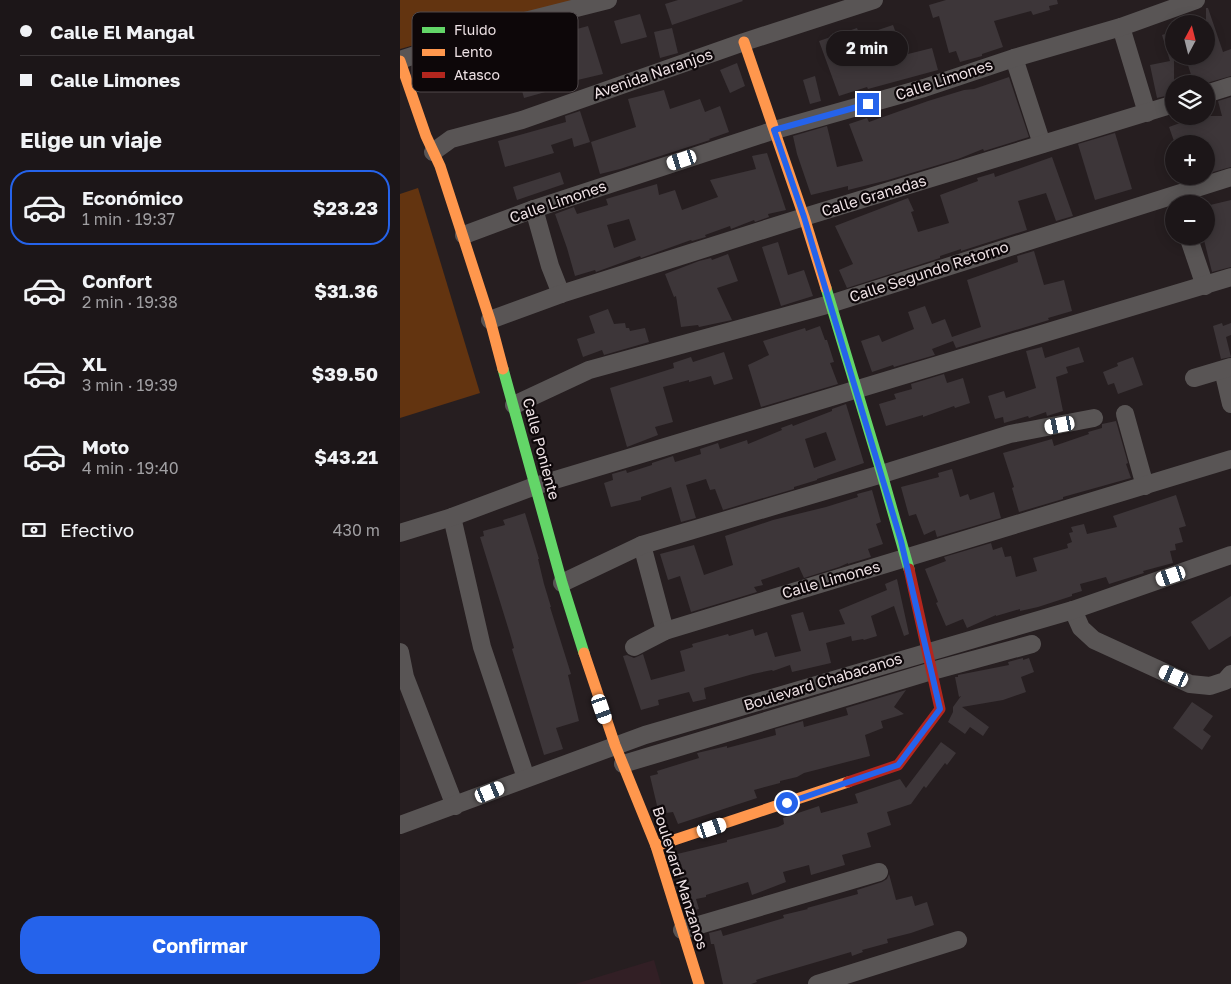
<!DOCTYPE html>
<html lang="es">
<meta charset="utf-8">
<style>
:root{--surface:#1c1618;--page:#292325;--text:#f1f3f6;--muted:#a09fa2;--line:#3a3537;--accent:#2563eb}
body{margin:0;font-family:"Golos Text",sans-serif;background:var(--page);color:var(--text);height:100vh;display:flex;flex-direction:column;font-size:19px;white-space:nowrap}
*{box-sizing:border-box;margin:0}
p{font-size:16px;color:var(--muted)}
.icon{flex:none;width:28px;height:28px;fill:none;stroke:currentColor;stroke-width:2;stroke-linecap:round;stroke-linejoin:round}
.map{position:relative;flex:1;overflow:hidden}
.side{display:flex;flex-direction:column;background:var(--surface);width:400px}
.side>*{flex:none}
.hud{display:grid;align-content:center;height:110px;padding:0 20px;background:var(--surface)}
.needle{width:32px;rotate:7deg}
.buttons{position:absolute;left:765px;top:15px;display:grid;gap:10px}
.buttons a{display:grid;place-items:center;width:50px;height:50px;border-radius:50%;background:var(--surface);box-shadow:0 2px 12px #0003,0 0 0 1px var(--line);font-size:25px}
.end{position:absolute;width:22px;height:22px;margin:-11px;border:6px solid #2563eb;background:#fff;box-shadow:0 0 0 2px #fff}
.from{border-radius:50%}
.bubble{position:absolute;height:35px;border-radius:18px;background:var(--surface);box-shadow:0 2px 12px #0003,0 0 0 1px var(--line);font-size:16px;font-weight:700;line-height:35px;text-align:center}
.car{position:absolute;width:15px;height:30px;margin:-15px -8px;border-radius:6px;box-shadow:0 0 4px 1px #0007;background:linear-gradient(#fff 24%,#345 0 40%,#fff 0 76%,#345 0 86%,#fff 0)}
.hud b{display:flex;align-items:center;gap:18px;height:48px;font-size:19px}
.hud b+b{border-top:1px solid var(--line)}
.hud i{width:12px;height:12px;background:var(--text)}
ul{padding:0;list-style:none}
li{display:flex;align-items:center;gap:15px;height:75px;margin:0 10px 8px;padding:0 10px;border:2px solid transparent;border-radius:20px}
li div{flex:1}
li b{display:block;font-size:19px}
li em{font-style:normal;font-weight:700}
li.active{border-color:var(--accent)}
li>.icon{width:45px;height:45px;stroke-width:1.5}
h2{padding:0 20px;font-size:22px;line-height:60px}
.pay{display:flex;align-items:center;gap:12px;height:55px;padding:0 20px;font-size:19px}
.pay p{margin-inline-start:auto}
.action{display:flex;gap:10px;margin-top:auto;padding:10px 20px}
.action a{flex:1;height:58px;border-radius:20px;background:var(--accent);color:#fff;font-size:20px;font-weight:700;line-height:58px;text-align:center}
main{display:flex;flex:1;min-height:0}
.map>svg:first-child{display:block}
.built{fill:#321f25}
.green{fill:#633410}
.building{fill:#3d3639;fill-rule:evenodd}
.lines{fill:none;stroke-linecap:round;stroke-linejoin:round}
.street{stroke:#595555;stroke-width:18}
.fast{stroke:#63d668;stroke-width:11}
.slow{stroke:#ff974d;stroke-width:11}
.jam{stroke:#b3261e;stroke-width:11}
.route{stroke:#2563eb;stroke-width:6}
.labels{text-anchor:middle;stroke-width:4.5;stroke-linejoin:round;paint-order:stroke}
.street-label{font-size:15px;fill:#eee2e5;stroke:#0d0709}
.key{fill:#0d0709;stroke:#50494b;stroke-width:1}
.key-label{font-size:14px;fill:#eee2e5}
</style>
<main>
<section class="side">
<div class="hud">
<b><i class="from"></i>Calle El Mangal</b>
<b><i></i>Calle Limones</b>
</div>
<h2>Elige un viaje</h2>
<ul>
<li class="active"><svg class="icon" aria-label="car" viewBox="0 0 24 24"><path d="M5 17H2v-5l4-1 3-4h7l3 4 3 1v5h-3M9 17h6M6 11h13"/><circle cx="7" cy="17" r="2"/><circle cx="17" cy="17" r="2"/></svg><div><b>Económico</b><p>1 min · 19:37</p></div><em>$23.23</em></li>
<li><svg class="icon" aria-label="car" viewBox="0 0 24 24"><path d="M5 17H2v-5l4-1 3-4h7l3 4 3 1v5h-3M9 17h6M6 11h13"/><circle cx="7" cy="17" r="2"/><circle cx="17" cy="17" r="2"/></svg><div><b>Confort</b><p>2 min · 19:38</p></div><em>$31.36</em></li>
<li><svg class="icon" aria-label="car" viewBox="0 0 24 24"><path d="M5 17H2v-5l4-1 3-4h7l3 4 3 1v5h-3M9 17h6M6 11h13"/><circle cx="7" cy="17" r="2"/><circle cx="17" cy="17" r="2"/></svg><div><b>XL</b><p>3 min · 19:39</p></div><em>$39.50</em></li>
<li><svg class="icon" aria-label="car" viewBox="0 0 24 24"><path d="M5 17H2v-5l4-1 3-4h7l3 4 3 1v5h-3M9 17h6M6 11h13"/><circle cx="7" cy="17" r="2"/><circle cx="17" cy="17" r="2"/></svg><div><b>Moto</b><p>4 min · 19:40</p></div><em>$43.21</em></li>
</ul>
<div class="pay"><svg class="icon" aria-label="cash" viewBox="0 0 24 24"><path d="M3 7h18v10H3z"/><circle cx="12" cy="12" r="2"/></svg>Efectivo<p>430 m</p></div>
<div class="action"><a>Confirmar</a></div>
</section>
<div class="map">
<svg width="831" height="984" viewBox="0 0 831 984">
<rect width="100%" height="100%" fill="#261e20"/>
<polygon class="built" points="254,960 261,984 175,984"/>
<g class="green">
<polygon points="0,0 177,0 0,49"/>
<polygon points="18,188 80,393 0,418 0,194"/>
</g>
<g class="building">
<polygon points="278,0 342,0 343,1 272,25 265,4"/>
<polygon points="546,0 657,0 658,4 649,6 650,10 633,15 631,11 594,21 603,47 582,54 582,56 560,62 556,51 549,53 539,16 533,18 529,5"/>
<polygon points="806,8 808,8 823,52 831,49 831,76 803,84 794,84 786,59 796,56 806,56"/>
<polygon points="240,14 247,37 221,44 214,21"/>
<polygon points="493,25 504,55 532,48 538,70 468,89 467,87 439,96 419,41 457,28 460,36"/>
<polygon points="188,26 203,74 148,87 149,91 124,98 121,87 125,86 113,52 137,44 144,62 172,55 166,32"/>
<polygon points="272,28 278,53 260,58 254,32"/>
<polygon points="774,31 774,94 757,98 750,65 770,61 762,35"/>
<polygon points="337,63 345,86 330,93 320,70"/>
<polygon points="415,76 421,101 410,104 403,80"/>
<polygon points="609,77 629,137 584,151 583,149 558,159 488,180 448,190 448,186 411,195 397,154 393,136 427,126 437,167 463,161 449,124 467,118 469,122 528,101 564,90 574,89"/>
<polygon points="264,90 270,109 300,99 305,112 320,106 329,132 309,139 310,140 220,169 200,174 191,142 236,127 228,99"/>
<polygon points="831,97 831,167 806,174 806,144 775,144 769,127 799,116 822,116 818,101"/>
<polygon points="180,111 190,142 174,147 172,138 151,145 154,153 105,167 98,141 166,122 165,116"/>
<polygon points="715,133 732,189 695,200 678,144"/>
<path d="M367 153 386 210 368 214 369 217 355 222 354 220 331 229 330 226 305 235 306 237 292 241 291 240 241 258 240 256 196 272 195 270 175 276 167 248 155 214 174 207 177 214 208 205 206 199 257 184 259 195 275 190 282 210 318 197 310 180 356 169 352 156ZM229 219 236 240 214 248 207 225Z"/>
<polygon points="652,157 673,216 656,221 646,193 618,201 627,230 561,251 561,249 540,256 540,258 447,288 439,270 453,264 435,226 508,198 514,211 511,212 518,232 549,223 540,195 578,181 577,178 594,173 595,177"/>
<polygon points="160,172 164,184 117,200 113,187"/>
<polygon points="831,200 831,267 812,272 803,236 806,236 806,206"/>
<polygon points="378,242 388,275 404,270 413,296 381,306 362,247"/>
<polygon points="634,251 644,285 664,280 672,311 648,318 649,320 556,348 553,341 532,349 535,355 494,367 493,365 472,372 461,341 479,335 482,342 514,329 508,312 525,306 532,324 545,319 552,337 581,327 567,280 618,262 617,256"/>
<polygon points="328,254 338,281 317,288 332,320 299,327 298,325 281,327 276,296 274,297 265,274 299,261 311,258 312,260"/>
<polygon points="208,309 214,324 225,323 226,328 229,328 230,331 245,328 249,342 204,355 202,350 183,357 177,339 195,333 189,316"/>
<polygon points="822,323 823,326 831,323 831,335 826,337 831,357 821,359 813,326"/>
<polygon points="420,326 425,340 427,340 434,362 430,363 438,384 361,407 348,365 369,355 363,341 405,328 406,331"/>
<polygon points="642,347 645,358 679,347 684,362 666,367 668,373 656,377 663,411 647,416 646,412 629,418 628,416 604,423 603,417 595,419 588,396 604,391 606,398 636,388 626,351"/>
<polygon points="324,352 333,379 314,385 311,376 289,382 289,380 263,387 273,422 255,427 258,435 227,447 210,388 274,368 273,363 291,357 293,362"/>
<polygon points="733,357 743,385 718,394 714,383 708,385 703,372 718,366 717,363"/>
<polygon points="544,374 547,383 563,378 570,403 555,408 554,406 523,417 523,415 486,426 479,404 496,399 494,394 512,389 511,384"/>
<path d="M446 404 464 463 417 479V480L394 487V489L323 510 315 489 310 490 306 479 286 485 296 518 281 522 271 487 241 497V500L211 507 204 483 213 480 212 474 226 470 227 473 252 465V463L273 456 275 462 301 454 300 449 318 443 320 449 347 440 348 444 382 430 381 428 392 424 393 426 432 411V409ZM426 432 436 460 414 468 405 439Z"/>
<polygon points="716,421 728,463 726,464 731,478 663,497 663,499 619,512 612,488 614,487 603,453 652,439 654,446 689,434 688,432 702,428 702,424"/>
<polygon points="552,469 560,497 568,494 570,500 594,492 601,518 537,537 535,530 524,535 516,514 509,516 501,487 539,477 538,473"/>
<polygon points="472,490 481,522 476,524 483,544 468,549 471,557 448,564 448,563 439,567 404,578 399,567 361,580 363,585 354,587 357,592 291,612 280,576 268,580 260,554 294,545 304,575 333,565 325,536 373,520 426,507 458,497 457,494"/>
<polygon points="776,495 786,526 779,528 783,542 775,544 776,550 770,551 773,563 743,571 744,573 709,584 706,577 680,584 682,591 672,594 672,596 638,607 620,611 620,609 596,616 596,615 567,628 563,619 546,626 536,603 538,602 525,569 546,561 544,557 591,543 593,550 602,547 605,557 611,556 616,577 637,571 633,558 668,548 667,544 672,542 669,533 673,532 671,527 684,524 687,534 717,527 713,516"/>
<polygon points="125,513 139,559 138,559 144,584 151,607 150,607 171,674 168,675 179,721 156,728 163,749 144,755 112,649 114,648 110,634 80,537 84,536 83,531 105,525 103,520"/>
<polygon points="497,579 509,634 504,636 494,606 471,616 477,636 464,640 463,639 452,641 451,636 426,643 431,663 392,672 390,665 373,671 372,670 353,674 304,688 306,699 293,702 289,692 258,700 259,705 241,710 223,656 227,655 234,658 243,654 251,680 285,671 280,651 293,647 292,644 328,634 329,636 353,629 355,636 367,632 375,657 401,651 391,615 403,612 409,631 445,624 439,610 487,590 485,584"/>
<polygon points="831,596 831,636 809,650 791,622"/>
<polygon points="623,658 623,660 629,658 634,672 621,677 626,692 603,700 562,707 589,727 583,736 570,727 565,734 548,722 553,712 553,707 561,696 559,697 555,677 558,677 558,675 609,665 608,662"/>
<polygon points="506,690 494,707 504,714 481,721 483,728 465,735 470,756 404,773 397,777 380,781 380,783 354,790 357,798 278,824 273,812 259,814 250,776 258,774 257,771 299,758 297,753 327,746 327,748 376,735 375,729 403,721 404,727 448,715 446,708"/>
<polygon points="792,702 813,716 803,730 811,736 802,750 773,728"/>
<polygon points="541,742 556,753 547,765 545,763 526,788 524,786 511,804 487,812 491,825 467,833 471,847 442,855 445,865 411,875 409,865 383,872 386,882 352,895 348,882 306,895 306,897 296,899 299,909 291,911 273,855 327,842 327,840 378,827 384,824 383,818 419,806 421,813 458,803 455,794 500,779 506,788"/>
<polygon points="489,874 496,900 512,896 515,906 527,902 534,925 511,933 487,939 488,943 462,950 463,952 452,956 451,952 362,978 356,980 357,982 351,984 323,984 314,944 311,944 309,933 321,930 323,936 384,918 383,915 408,909 407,908 458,894 457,890 482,882 487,879"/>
</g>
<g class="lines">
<g class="street">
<polyline points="721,27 747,113"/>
<polyline points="614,58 642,144"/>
<polyline points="0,60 101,27 208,0"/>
<polyline points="806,94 831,86"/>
<polyline points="33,152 51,139 122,120 344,42 474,0"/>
<polyline points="134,209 150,266 161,294"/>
<polyline points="64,235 134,209 375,130 524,88 614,58 721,27 796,0"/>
<polyline points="788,236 805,286"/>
<polyline points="90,320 161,294 404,217 774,104"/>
<polyline points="823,370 831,404"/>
<polyline points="794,378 831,367"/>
<polyline points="114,405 189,370 430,304 831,177"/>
<polyline points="725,414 745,486"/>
<polyline points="52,517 82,647 126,778"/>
<polyline points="0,533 52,517 135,486 831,277"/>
<polyline points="242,545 265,631"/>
<polyline points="162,583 242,545 482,474 610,434 694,418"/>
<polyline points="673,610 681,628 694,640 790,684 810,686 825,681 831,674"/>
<polyline points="234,647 265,631 831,459"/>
<polyline points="0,652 5,677 55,806"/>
<polyline points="223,764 532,671 632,644"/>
<polyline points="0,825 245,735 673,610 831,555"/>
<polyline points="282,930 479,872"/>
<polyline points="417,984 558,940"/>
</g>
<g class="fast">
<polyline points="426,288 482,474 509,569"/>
<polyline points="103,369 162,583 184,653"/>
</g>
<g class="slow">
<polyline points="344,42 404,217 426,288"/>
<polyline points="0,61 26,136 40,166 90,320 103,369"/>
<polyline points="184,653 215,745 256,846 299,984"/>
<polyline points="256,846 448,782"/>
</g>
<polyline class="jam" points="448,782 498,765 540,709 509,569"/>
</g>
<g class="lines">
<polyline class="route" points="387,803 498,765 540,709 501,541 404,217 374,130 468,104"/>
</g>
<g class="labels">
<g class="street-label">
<text transform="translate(253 74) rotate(-19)" y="5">Avenida Naranjos</text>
<text transform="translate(544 80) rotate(-18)" y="5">Calle Limones</text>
<text transform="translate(474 196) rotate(-17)" y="5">Calle Granadas</text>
<text transform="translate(158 202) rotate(-19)" y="5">Calle Limones</text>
<text transform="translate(529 272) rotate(-18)" y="5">Calle Segundo Retorno</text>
<text transform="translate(141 449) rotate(75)" y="5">Calle Poniente</text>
<text transform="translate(431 580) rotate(-16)" y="5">Calle Limones</text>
<text transform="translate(423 682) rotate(-17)" y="5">Boulevard Chabacanos</text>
<text transform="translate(280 878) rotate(72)" y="5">Boulevard Manzanos</text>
</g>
</g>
<rect x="12" y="12" width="166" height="80" rx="8" class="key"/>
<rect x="22" y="27" width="23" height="6" fill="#63d668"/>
<rect x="22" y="49" width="23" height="7" fill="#ff974d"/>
<rect x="22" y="72" width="23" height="6" fill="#b3261e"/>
<g class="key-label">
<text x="54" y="35">Fluido</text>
<text x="54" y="57">Lento</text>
<text x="54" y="80">Atasco</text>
</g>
</svg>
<div class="buttons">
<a><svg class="needle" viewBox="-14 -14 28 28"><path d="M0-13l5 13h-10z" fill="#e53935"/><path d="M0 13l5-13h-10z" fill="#a09fa2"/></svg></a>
<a><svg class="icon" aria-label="layers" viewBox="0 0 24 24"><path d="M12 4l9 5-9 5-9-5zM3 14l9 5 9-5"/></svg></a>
<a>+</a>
<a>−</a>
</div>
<i class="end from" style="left:387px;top:803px"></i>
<i class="end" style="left:468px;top:104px"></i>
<div class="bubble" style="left:426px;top:31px;width:82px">2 min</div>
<i class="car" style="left:282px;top:160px;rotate:252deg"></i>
<i class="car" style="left:660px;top:425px;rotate:259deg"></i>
<i class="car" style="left:771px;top:576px;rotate:251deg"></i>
<i class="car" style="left:774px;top:676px;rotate:294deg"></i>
<i class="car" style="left:202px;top:709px;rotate:161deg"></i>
<i class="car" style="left:90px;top:792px;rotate:68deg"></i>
<i class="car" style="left:312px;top:828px;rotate:71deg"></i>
</div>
</main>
